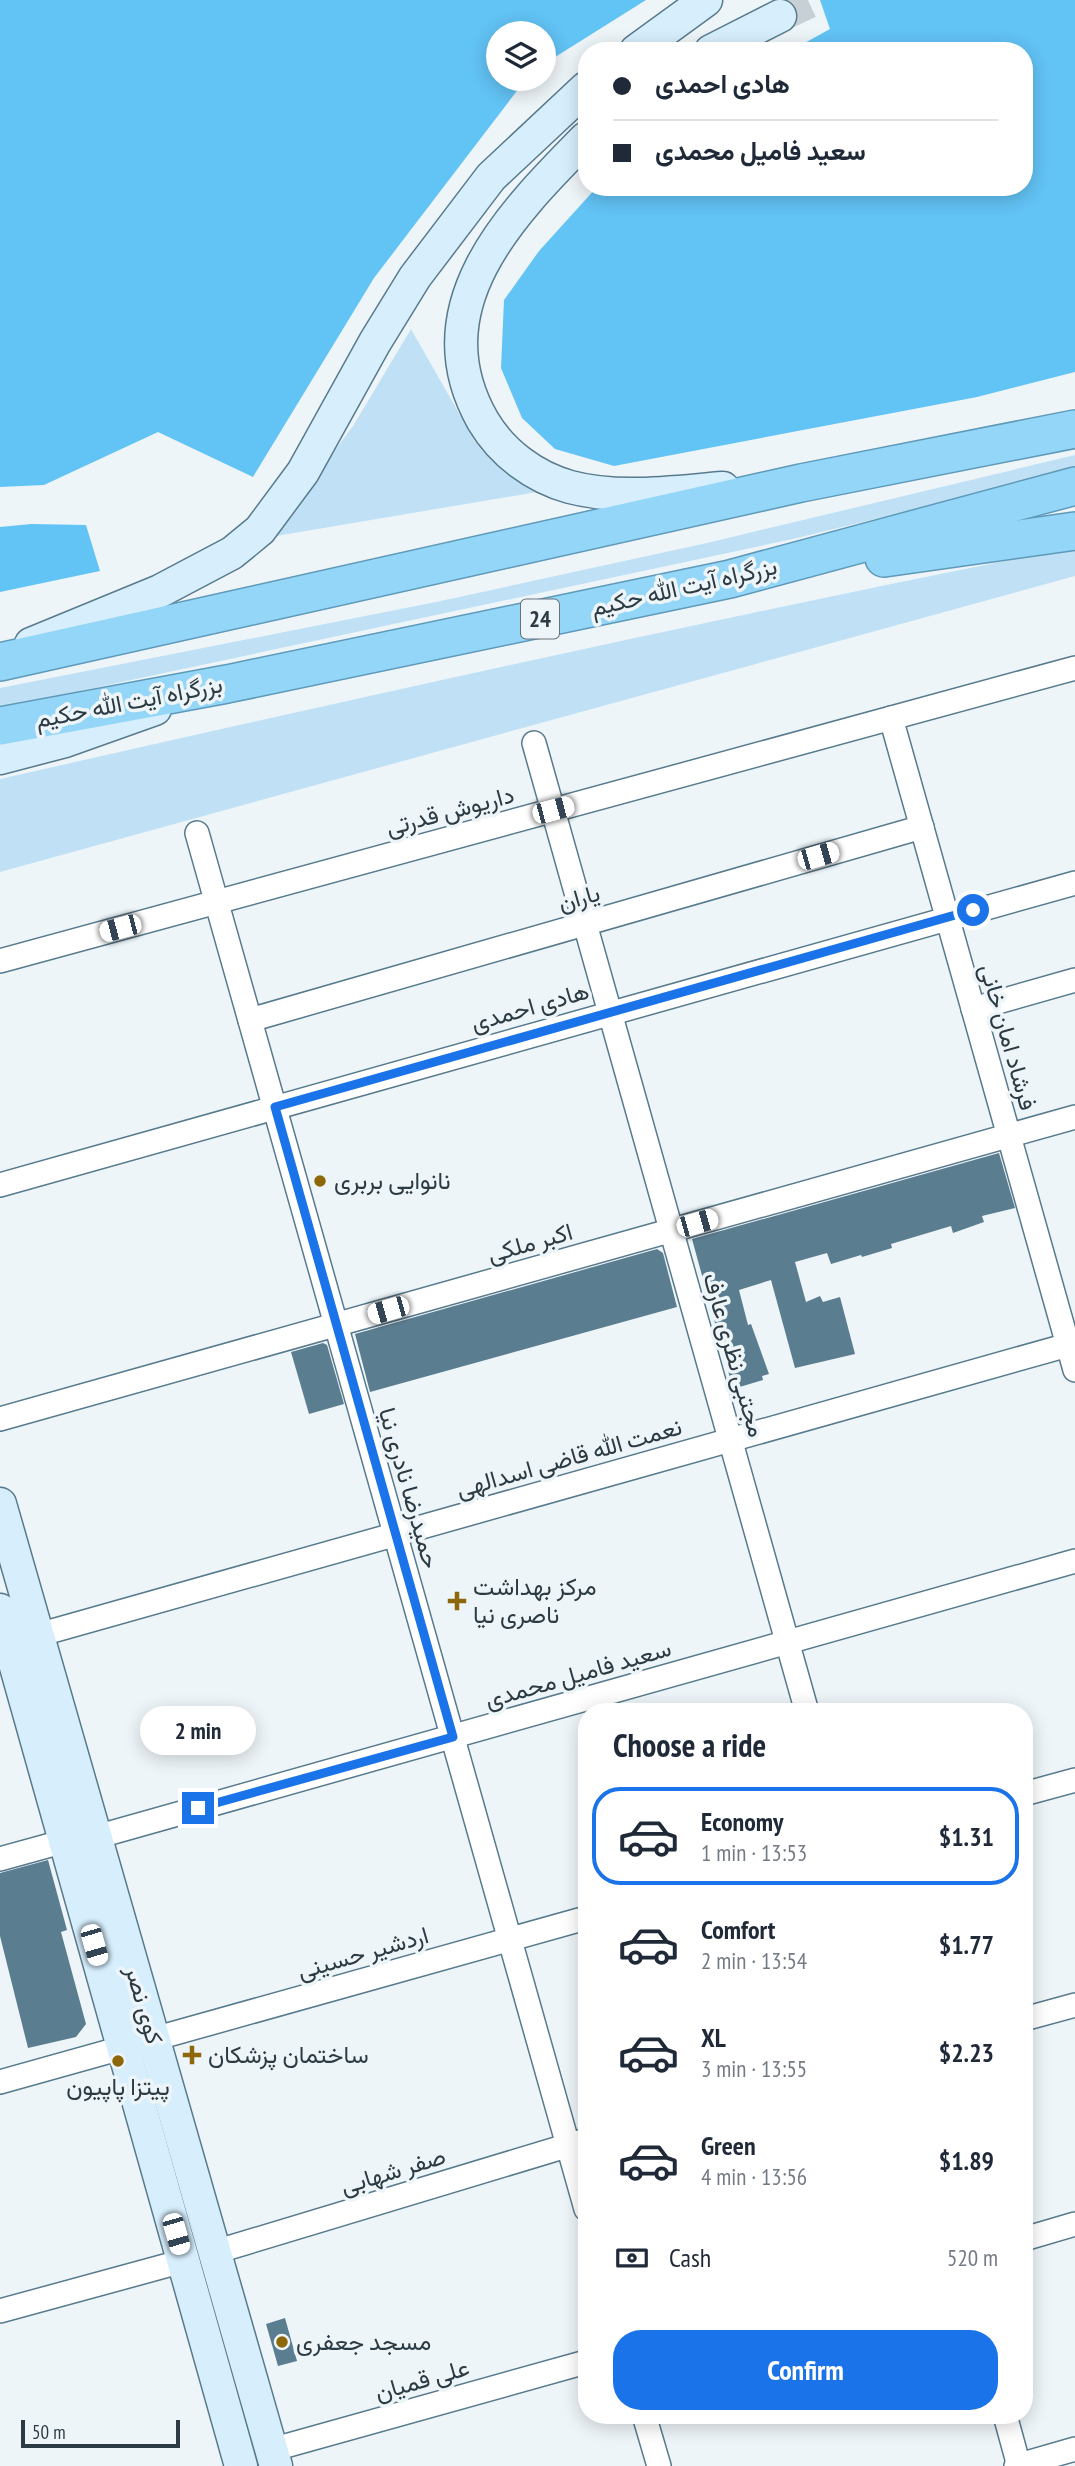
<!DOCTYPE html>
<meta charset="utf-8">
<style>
:root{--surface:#fff;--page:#f6f6f7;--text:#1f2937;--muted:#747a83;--line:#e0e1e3;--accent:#1a73e8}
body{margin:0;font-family:"PT Sans Narrow",Vazirmatn,sans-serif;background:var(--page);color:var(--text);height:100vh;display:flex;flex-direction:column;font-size:26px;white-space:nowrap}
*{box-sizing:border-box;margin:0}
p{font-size:23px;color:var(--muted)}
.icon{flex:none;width:38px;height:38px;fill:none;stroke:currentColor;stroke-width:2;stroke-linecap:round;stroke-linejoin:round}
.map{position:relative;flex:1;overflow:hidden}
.side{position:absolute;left:578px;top:1703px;width:455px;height:721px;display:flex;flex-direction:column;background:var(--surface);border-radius:28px;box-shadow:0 4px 18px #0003}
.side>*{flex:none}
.hud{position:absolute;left:578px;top:42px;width:455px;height:154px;border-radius:28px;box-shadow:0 4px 18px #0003;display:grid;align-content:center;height:154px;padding:0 35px;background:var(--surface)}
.tools{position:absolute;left:486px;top:21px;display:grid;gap:14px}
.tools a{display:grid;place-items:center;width:70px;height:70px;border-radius:50%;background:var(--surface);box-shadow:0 4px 18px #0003;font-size:35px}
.scale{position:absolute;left:21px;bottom:18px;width:159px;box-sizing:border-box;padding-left:7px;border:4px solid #2c3b43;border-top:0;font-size:19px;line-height:24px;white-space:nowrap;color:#2c3b43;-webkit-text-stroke:5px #eef5f9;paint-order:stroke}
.end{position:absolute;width:32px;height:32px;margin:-16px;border:9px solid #1a73e8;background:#fff;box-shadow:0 0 0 4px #fff}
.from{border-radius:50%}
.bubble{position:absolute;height:49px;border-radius:24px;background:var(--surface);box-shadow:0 4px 18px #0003;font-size:23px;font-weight:700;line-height:49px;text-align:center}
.car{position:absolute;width:21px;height:42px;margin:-21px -10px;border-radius:9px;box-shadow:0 0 5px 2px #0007;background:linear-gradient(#fff 24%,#345 0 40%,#fff 0 76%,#345 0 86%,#fff 0)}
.hud b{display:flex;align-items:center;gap:24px;height:66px;font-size:26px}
.hud b+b{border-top:2px solid var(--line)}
.hud i{width:18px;height:18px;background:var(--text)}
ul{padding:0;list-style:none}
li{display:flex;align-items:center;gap:21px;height:98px;margin:0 14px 10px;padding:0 21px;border:4px solid transparent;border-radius:28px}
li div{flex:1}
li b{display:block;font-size:26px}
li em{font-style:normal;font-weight:700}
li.selected{border-color:var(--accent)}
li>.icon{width:63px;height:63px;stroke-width:1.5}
h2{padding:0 35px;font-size:32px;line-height:84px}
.pay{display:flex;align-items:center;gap:18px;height:77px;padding:0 35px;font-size:26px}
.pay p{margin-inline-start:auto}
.cta{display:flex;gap:14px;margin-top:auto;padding:14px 35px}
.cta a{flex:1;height:80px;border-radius:28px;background:var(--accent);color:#fff;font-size:28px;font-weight:700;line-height:80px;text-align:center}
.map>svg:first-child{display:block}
.green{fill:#c0e1f5}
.forest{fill:#62c3f5}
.building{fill:#5b7d90}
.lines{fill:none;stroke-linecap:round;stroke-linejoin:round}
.secondary-tunnel{stroke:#c7d0d5;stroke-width:32;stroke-dasharray:32 16;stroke-linecap:butt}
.minor-casing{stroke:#587a8d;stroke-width:26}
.secondary-casing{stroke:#587a8d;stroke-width:35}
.trunk-casing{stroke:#5f99b8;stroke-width:40}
.minor{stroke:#fff;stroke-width:23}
.secondary{stroke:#d7effd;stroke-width:32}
.trunk{stroke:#94d6f8;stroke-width:37}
.route{stroke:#1a73e8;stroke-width:9}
.poi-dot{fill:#8d680b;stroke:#eef5f9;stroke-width:2.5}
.labels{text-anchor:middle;stroke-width:7;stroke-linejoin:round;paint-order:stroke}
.shield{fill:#eef5f9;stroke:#66737a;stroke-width:2}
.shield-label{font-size:23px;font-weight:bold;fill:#2c3b43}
.street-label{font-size:24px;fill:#2c3b43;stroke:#eef5f9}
.poi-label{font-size:24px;fill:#2c3b43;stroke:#eef5f9;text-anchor:start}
</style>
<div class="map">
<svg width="1075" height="2466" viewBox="0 0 1075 2466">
<rect width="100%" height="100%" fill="#eef5f9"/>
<g class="green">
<polygon points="411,329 476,443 537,492 270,537 353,426"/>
<polygon points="1075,455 1075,470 793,539 0,708 0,688 436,602 707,543"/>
<path d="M1075 547V576L0 872V779C358 698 715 618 1075 547Z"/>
</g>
<g class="forest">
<polygon points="0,0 646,0 544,64 544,33 499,33 499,79 526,79 374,278 253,477 158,432 44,485 0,487"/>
<polygon points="820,0 1075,0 1075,372 977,397 614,466 555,449 522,418 501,368 504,300 539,251 597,187 1024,187 1024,51 790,51 830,29"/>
<polygon points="31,524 86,525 100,571 0,592 0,527"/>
</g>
<g class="building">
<polygon points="999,1153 1015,1208 982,1216 984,1222 953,1233 951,1226 891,1244 892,1248 862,1257 861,1255 831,1264 827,1253 795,1262 806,1302 820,1296 823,1302 840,1297 855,1354 795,1368 771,1280 739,1290 748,1325 751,1324 769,1374 762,1376 763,1380 733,1389 692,1239"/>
<polygon points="657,1249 663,1253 677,1307 370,1392 355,1334"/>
<polygon points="323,1343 327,1345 344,1404 309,1414 291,1352"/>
<polygon points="48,1860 67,1930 61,1932 86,2024 76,2037 28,2048 0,1936 0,1873"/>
<polygon points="285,2318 297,2361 278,2366 266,2324"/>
</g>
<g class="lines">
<polyline class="secondary-tunnel" points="780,16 814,0"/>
<defs>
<g id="minor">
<polyline points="891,718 1075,1370"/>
<polyline points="534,743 807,1712"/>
<polyline points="197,833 586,2209"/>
<polyline points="0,961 1075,668"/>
<polyline points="973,1009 1075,980"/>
<polyline points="250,1020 922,827"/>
<polyline points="0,1185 1075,883"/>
<polyline points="0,1419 1075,1117"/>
<polyline points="38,1635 1075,1343"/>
<polyline points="1024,1794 1075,1780"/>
<polyline points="0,1859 65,1841 96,1837 1075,1561"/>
<polyline points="1024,2019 1075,2005"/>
<polyline points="0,2082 586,1918"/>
<polyline points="1024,2239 1075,2224"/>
<polyline points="215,2252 586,2140"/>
<polyline points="0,2311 183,2261"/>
<polyline points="644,2415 659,2466"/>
<polyline points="1005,2415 1019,2466"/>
<polyline points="271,2450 586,2362"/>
<polyline points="1016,2466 1075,2449"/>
</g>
<g id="secondary">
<polyline points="636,51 706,0"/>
<polyline points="711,51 780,16"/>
<path d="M586 138C511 214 418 307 483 421 502 453 534 477 570 487 619 500 672 492 723 488"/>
<polyline points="31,644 160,591 232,553 260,530 303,472 375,342 415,277 491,177 586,88"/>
<polyline points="0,758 65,741 155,709"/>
<polyline points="0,1504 276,2466"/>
<polyline points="0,1610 241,2466"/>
</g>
<g id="trunk">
<polyline points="884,558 1075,531"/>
<polyline points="0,662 801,483 1075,429"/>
<polyline points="0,726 227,684 730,579 1075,486"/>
</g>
</defs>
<use href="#minor" class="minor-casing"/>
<use href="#secondary" class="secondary-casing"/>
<use href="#trunk" class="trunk-casing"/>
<use href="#minor" class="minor"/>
<use href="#secondary" class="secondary"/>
<use href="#trunk" class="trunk"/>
</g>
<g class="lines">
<polyline class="route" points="198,1808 453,1737 275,1107 973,910"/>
</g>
<g class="poi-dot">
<circle cx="320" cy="1181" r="7"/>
<path d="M453.5 1590.5h7v7h7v7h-7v7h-7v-7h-7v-7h7z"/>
<path d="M188.5 2044.5h7v7h7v7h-7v7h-7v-7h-7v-7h7z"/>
<circle cx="118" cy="2061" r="7"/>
<circle cx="282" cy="2342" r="7"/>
</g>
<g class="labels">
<rect class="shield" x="521" y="599.5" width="38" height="39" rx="5"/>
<g class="shield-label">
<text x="540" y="627">24</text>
</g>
<g class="street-label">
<text transform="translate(684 587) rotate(-13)" y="8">بزرگراه آیت الله حکیم</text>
<text transform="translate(129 702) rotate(-11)" y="8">بزرگراه آیت الله حکیم</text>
<text transform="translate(450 811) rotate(-15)" y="8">داریوش قدرتی</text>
<text transform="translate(579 898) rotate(-16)" y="8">یاران</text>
<text transform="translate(530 1007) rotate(-16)" y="8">هادی احمدی</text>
<text transform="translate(1008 1037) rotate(74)" y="8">فرشاد امان خانی</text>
<text transform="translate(530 1243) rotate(-16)" y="8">اکبر ملکی</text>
<text transform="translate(734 1355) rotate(74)" y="8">مجتبی نظری عارف</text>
<text transform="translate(569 1458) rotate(-16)" y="8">نعمت الله قاضی اسدالهی</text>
<text transform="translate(409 1488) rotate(74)" y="8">حمیدرضا نادری نیا</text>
<text transform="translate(578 1674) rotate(-16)" y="8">سعید فامیل محمدی</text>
<text transform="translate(363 1953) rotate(-16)" y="8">اردشیر حسینی</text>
<text transform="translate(144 2005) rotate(74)" y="8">کوی نصر</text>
<text transform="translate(393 2171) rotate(-17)" y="8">صفر شهابی</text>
<text transform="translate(422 2380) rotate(-16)" y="8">علی قمیان</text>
</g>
<g class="poi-label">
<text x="334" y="1189">نانوایی بربری</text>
<text x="473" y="1595">مرکز بهداشت<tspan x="473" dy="28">ناصری نیا</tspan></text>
<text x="208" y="2063">ساختمان پزشکان</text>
<text x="118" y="2095" text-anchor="middle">پیتزا پاپیون</text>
<text x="296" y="2350">مسجد جعفری</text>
</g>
</g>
</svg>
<div class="tools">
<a><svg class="icon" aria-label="layers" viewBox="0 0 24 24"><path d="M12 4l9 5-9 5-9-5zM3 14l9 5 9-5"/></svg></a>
</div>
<div class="scale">50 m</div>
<i class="end from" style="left:973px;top:910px"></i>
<i class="end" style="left:198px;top:1808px"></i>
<div class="bubble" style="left:140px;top:1706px;width:116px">2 min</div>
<i class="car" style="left:553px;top:810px;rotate:75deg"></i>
<i class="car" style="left:818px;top:856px;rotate:74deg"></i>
<i class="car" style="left:120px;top:928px;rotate:255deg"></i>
<i class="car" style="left:697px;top:1223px;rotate:74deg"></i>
<i class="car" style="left:388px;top:1310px;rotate:254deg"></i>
<i class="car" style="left:94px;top:1945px;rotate:164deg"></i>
<i class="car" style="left:176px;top:2234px;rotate:164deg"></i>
<div class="hud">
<b><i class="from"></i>هادی احمدی</b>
<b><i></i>سعید فامیل محمدی</b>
</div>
<section class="side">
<h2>Choose a ride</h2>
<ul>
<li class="selected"><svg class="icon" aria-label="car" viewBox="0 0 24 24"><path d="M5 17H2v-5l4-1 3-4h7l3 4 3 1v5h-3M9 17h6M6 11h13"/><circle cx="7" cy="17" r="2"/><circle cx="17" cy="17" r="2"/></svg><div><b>Economy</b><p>1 min · 13:53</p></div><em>$1.31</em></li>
<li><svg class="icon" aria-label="car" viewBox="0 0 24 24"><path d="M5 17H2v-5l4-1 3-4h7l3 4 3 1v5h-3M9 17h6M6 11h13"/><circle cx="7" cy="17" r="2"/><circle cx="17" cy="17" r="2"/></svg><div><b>Comfort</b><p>2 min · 13:54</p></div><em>$1.77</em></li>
<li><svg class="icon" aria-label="car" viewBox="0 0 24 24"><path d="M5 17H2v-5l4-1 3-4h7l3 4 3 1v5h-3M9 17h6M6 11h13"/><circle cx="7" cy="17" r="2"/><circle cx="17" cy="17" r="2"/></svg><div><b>XL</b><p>3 min · 13:55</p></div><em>$2.23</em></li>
<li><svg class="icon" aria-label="car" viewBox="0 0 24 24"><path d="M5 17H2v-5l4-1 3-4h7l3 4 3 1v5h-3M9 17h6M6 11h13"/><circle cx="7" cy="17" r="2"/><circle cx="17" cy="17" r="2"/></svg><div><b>Green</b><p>4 min · 13:56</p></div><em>$1.89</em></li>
</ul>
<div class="pay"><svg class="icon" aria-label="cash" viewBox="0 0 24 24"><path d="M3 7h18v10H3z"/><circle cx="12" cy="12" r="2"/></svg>Cash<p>520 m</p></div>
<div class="cta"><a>Confirm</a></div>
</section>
</div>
